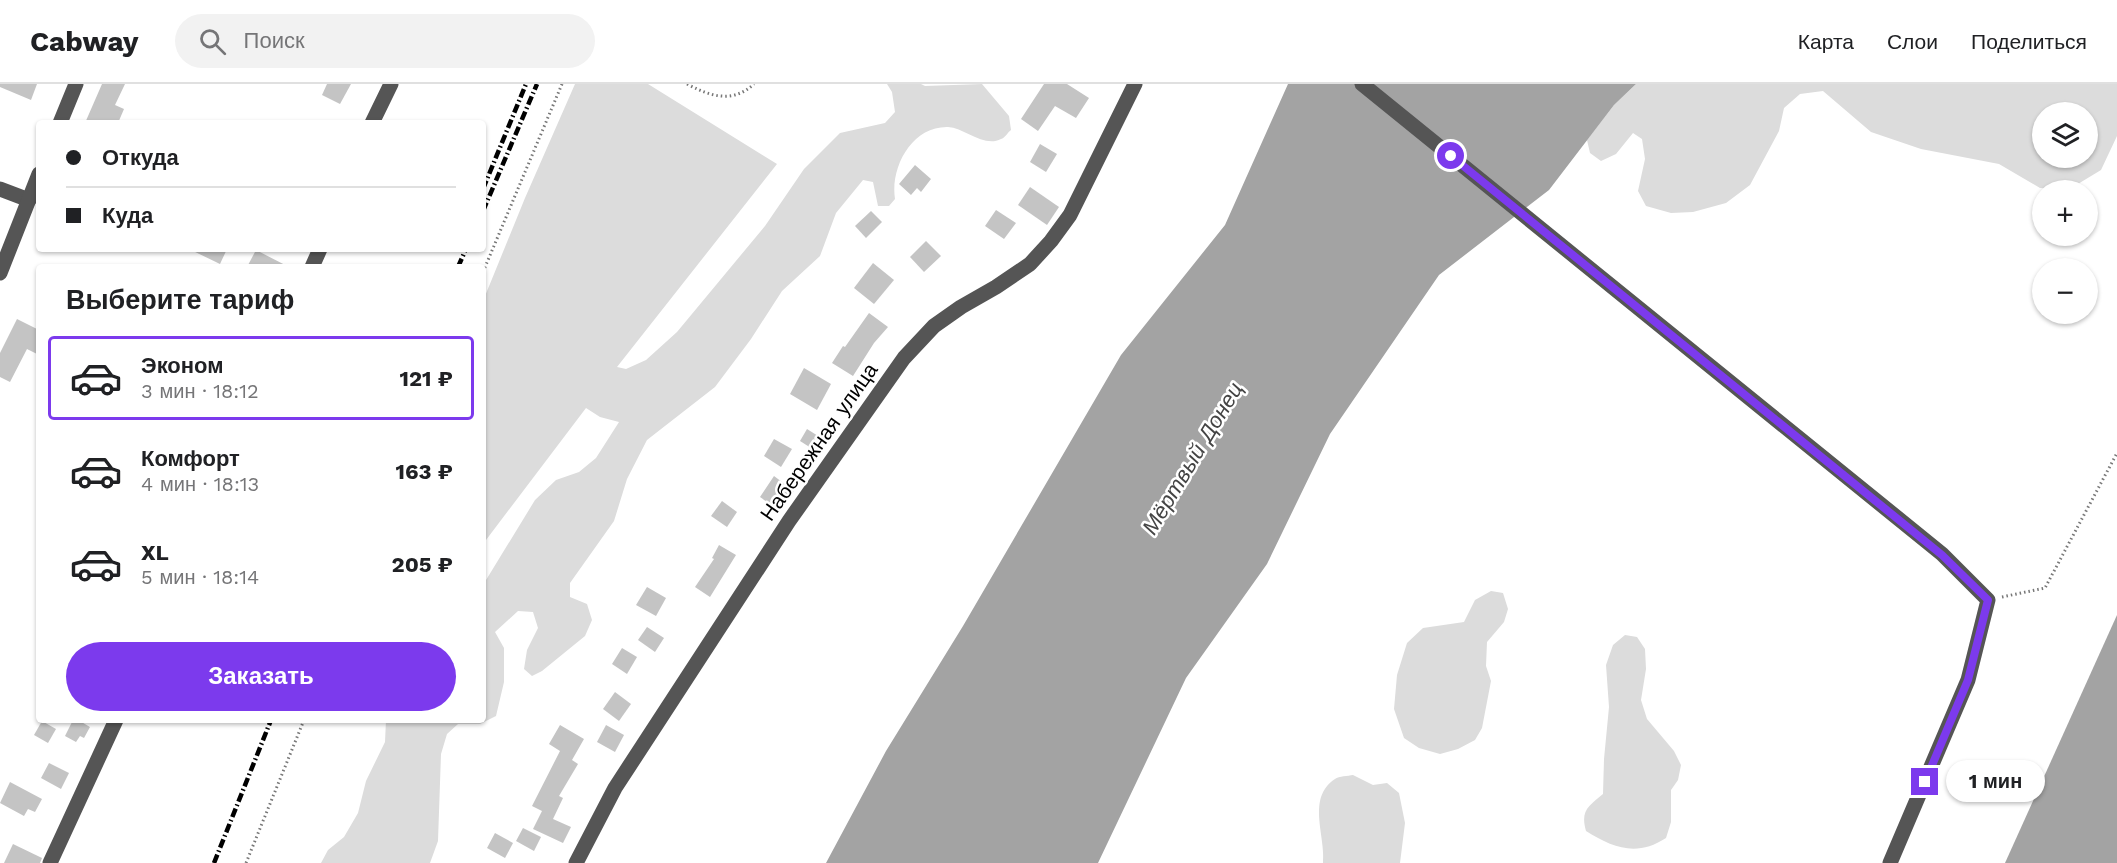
<!DOCTYPE html>
<html lang="ru">
<meta charset="utf-8">
<style>
:root{--surface:#fff;--page:#f2f2f2;--text:#202124;--muted:#757577;--line:#e0e0e0;--accent:#7c3aed}
body{margin:0;font-family:"Work Sans",sans-serif;background:var(--page);color:var(--text);height:100vh;display:flex;flex-direction:column;font-size:22px;white-space:nowrap}
*{box-sizing:border-box;margin:0}
p{font-size:20px;color:var(--muted)}
.icon{flex:none;width:33px;height:33px;fill:none;stroke:currentColor;stroke-width:2;stroke-linecap:round;stroke-linejoin:round}
.map{position:relative;flex:1;overflow:hidden}
.drawer{position:absolute;left:36px;top:180px;width:450px;height:459px;display:flex;flex-direction:column;background:var(--surface);border-radius:6px;box-shadow:0 2px 4px #0004}
.drawer>*{flex:none}
.hud{position:absolute;left:36px;top:36px;width:450px;height:132px;border-radius:6px;box-shadow:0 2px 4px #0004;display:grid;align-content:center;height:132px;padding:0 30px;background:var(--surface)}
.tools{position:absolute;left:2032px;top:18px;display:grid;gap:12px}
.tools a{display:grid;place-items:center;width:66px;height:66px;border-radius:50%;background:var(--surface);box-shadow:0 2px 4px #0004;font-size:30px}
.end{position:absolute;width:27px;height:27px;margin:-14px;border:8px solid #7c3aed;background:#fff;box-shadow:0 0 0 3px #fff}
.from{border-radius:50%}
.bubble{position:absolute;height:42px;border-radius:21px;background:var(--surface);box-shadow:0 2px 4px #0004;font-size:20px;font-weight:700;line-height:42px;text-align:center}
.hud b{display:flex;align-items:center;gap:21px;height:57px;font-size:22px}
.hud b+b{border-top:2px solid var(--line)}
.hud i{width:15px;height:15px;background:var(--text)}
ul{padding:0;list-style:none}
li{display:flex;align-items:center;gap:18px;height:84px;margin:0 12px 9px;padding:0 18px;border:3px solid transparent;border-radius:6px}
li div{flex:1}
li b{display:block;font-size:22px}
li em{font-style:normal;font-weight:700}
li.selected{border-color:var(--accent)}
li>.icon{width:54px;height:54px;stroke-width:1.5}
h2{padding:0 30px;font-size:27px;line-height:72px}
.primary-button{display:flex;gap:12px;margin-top:auto;padding:12px 30px}
.primary-button a{flex:1;height:69px;border-radius:36px;background:var(--accent);color:#fff;font-size:24px;font-weight:700;line-height:69px;text-align:center}
header{display:flex;align-items:center;gap:36px;box-sizing:border-box;height:84px;padding:0 30px;background:var(--surface);border-bottom:2px solid var(--line)}
header strong{font-size:28px}
nav{display:flex;gap:33px;margin-inline-start:auto;font-size:21px}
.search{width:420px;height:54px;background:var(--page);display:flex;align-items:center;gap:15px;box-sizing:border-box;padding:0 21px;border-radius:33px;color:var(--muted);font-size:22px}
.map>svg:first-child{display:block}
.green{fill:#dcdcdc;fill-rule:evenodd}
.water{fill:#a3a3a3}
.building{fill:#c4c4c4}
.lines{fill:none;stroke-linecap:round;stroke-linejoin:round}
.path{stroke:#777;stroke-width:3;stroke-dasharray:1.5 3;stroke-linecap:butt}
.minor{stroke:#555;stroke-width:15}
.rail{stroke:#000;stroke-width:4.5;stroke-dasharray:9 3 1.5 3;stroke-linecap:butt}
.route{stroke:#7c3aed;stroke-width:8}
.labels{text-anchor:middle;stroke-width:5;stroke-linejoin:round;paint-order:stroke}
.street-label{font-size:21px;fill:#000;stroke:#fff}
.water-label{font-size:22px;font-style:italic;fill:#444;stroke:#fff}
</style>
<header>
<strong>Cabway</strong>
<div class="search"><svg class="icon" aria-label="search" viewBox="0 0 24 24"><circle cx="10" cy="10" r="6"/><path d="M15 15l6 6"/></svg>Поиск</div>
<nav><a>Карта</a><a>Слои</a><a>Поделиться</a></nav>
</header>
<div class="map">
<svg width="2117" height="779" viewBox="0 0 2117 779">
<rect width="100%" height="100%" fill="#fff"/>
<g class="green">
<path d="M575 0H648L777 80 617 283 626 285 646 276 677 248 765 142 804 85 840 49 885 39 895 28 892 8 887 0H921L925 2 982 0 1009 32 1011 46C1008 48 1005 54 1001 55 984 64 965 44 948 43 912 42 890 83 895 115L889 122H878L873 98 863 96 836 129 820 172 782 207 751 255 715 303 647 356 627 395 614 437 570 499V513L587 520 592 536 585 552 542 587 532 592 524 585 527 566 538 544 533 528 518 527 495 548 504 564V598L496 632 480 640H458L447 650 441 670 438 757 430 779H321L328 766 344 753 358 729 366 697 385 658 386 636H483V501L535 416 556 396 579 388 596 374 619 338 600 333 586 324 483 460V217L525 114Z"/>
<path d="M1636 0H2117V52L2101 86 2068 106 2040 104 1999 80 1921 65 1871 48 1823 7 1800 10 1784 24 1779 47 1750 101 1726 119 1693 128 1671 129 1646 122 1638 107 1645 75 1642 55 1633 49 1616 70 1601 77 1590 69 1587 56 1614 21ZM2043 28H2088V74H2043Z"/>
<polygon points="1491,507 1503,509 1508,525 1504,538 1487,558 1486,582 1491,597 1482,644 1475,656 1458,665 1440,670 1419,664 1404,654 1394,625 1397,591 1407,559 1423,544 1464,538 1475,516"/>
<path d="M1625 551 1637 553 1645 565 1646 585 1641 616 1647 635 1674 667 1681 681 1678 696 1671 706V738L1666 754C1637 773 1613 764 1586 747 1580 726 1589 722 1603 710L1604 675 1609 623 1606 581 1613 561Z"/>
<path d="M1353 691 1373 701 1387 699 1399 709 1405 739 1400 779H1323C1326 752 1306 714 1335 695 1339 692 1348 692 1353 691Z"/>
</g>
<g class="water">
<polygon points="1288,0 1636,0 1614,21 1549,106 1439,191 1330,350 1267,480 1186,594 1098,779 826,779 886,667 963,542 1121,271 1225,141"/>
<polygon points="2117,531 2117,779 2005,779"/>
</g>
<g class="building">
<polygon points="0,0 37,0 31,16 0,3"/>
<polygon points="102,0 125,0 115,21 124,25 118,39 85,39"/>
<polygon points="327,0 351,0 340,20 322,11"/>
<polygon points="1044,0 1067,0 1089,14 1076,34 1055,22 1038,47 1021,35"/>
<polygon points="1040,60 1057,70 1046,88 1030,78"/>
<polygon points="915,81 931,95 921,108 917,104 911,111 899,100"/>
<polygon points="1030,103 1059,123 1047,141 1018,121"/>
<polygon points="996,126 1016,139 1004,155 985,142"/>
<polygon points="871,127 882,138 866,154 855,142"/>
<polygon points="926,157 941,172 924,188 910,173"/>
<polygon points="189,165 227,165 220,180"/>
<polygon points="256,166 289,183 247,183"/>
<polygon points="873,179 894,196 874,220 854,204"/>
<polygon points="869,229 888,243 874,259 853,292 832,279 843,262 845,263"/>
<polygon points="17,235 39,246 39,271 27,265 10,298 0,293 0,269"/>
<polygon points="804,284 831,300 817,326 790,310"/>
<polygon points="807,345 826,357 819,369 800,357"/>
<polygon points="774,355 792,365 781,383 764,372"/>
<polygon points="774,392 794,407 787,418 781,414 774,423 760,413"/>
<polygon points="722,417 737,428 727,443 711,432"/>
<polygon points="719,461 736,471 710,513 695,503 714,475 712,474"/>
<polygon points="647,503 666,514 656,532 636,521"/>
<polygon points="647,543 664,554 655,568 638,556"/>
<polygon points="622,564 637,573 627,590 612,580"/>
<polygon points="615,608 631,620 619,637 603,625"/>
<polygon points="73,636 78,636 90,643 84,654 80,652 76,658 65,652"/>
<polygon points="42,637 56,645 48,659 34,651"/>
<polygon points="560,641 584,655 572,676 578,680 559,712 563,714 553,735 571,743 563,759 533,745 542,727 532,722 560,667 549,660"/>
<polygon points="606,641 624,651 615,668 597,658"/>
<polygon points="49,679 69,689 61,705 41,694"/>
<polygon points="10,698 42,715 35,728 28,725 24,732 0,719"/>
<polygon points="523,744 541,753 534,767 516,757"/>
<polygon points="495,749 513,759 505,774 487,764"/>
<polygon points="13,760 42,774 40,779 4,779"/>
</g>
<g class="lines">
<g class="path">
<path d="M687 0C710 12 732 20 754 0"/>
<polyline points="483,188 562,0"/>
<polyline points="2002,513 2045,504 2117,369"/>
<polyline points="246,779 304,636"/>
</g>
<g class="minor">
<polyline points="1362,0 1942,470 1988,516 1968,596 1890,779"/>
<polyline points="60,39 76,0"/>
<polyline points="372,39 391,0"/>
<polyline points="0,105 29,116"/>
<polyline points="312,183 320,165"/>
<polyline points="0,189 39,90"/>
<polyline points="50,779 116,636"/>
<polyline points="576,779 615,704 789,437 904,274 934,242 961,223 996,203 1030,180 1051,157 1070,131 1135,0"/>
</g>
<g class="rail">
<polyline points="483,105 526,0"/>
<polyline points="483,127 537,0"/>
<polyline points="458,183 466,165"/>
<polyline points="214,779 271,636"/>
</g>
</g>
<g class="lines">
<polyline class="route" points="1451,72 1942,471 1988,516 1968,596 1925,698"/>
</g>
<g class="labels">
<g class="street-label">
<text transform="translate(819 358) rotate(-55)" y="7">Набережная улица</text>
</g>
<g class="water-label">
<text transform="translate(1192 374) rotate(-59)" y="8">Мёртвый Донец</text>
</g>
</g>
</svg>
<div class="tools">
<a><svg class="icon" aria-label="layers" viewBox="0 0 24 24"><path d="M12 4l9 5-9 5-9-5zM3 14l9 5 9-5"/></svg></a>
<a>+</a>
<a>−</a>
</div>
<i class="end from" style="left:1451px;top:72px"></i>
<i class="end" style="left:1925px;top:698px"></i>
<div class="bubble" style="left:1946px;top:676px;width:99px">1 мин</div>
<div class="hud">
<b><i class="from"></i>Откуда</b>
<b><i></i>Куда</b>
</div>
<section class="drawer">
<h2>Выберите тариф</h2>
<ul>
<li class="selected"><svg class="icon" aria-label="car" viewBox="0 0 24 24"><path d="M5 17H2v-5l4-1 3-4h7l3 4 3 1v5h-3M9 17h6M6 11h13"/><circle cx="7" cy="17" r="2"/><circle cx="17" cy="17" r="2"/></svg><div><b>Эконом</b><p>3 мин · 18:12</p></div><em>121 ₽</em></li>
<li><svg class="icon" aria-label="car" viewBox="0 0 24 24"><path d="M5 17H2v-5l4-1 3-4h7l3 4 3 1v5h-3M9 17h6M6 11h13"/><circle cx="7" cy="17" r="2"/><circle cx="17" cy="17" r="2"/></svg><div><b>Комфорт</b><p>4 мин · 18:13</p></div><em>163 ₽</em></li>
<li><svg class="icon" aria-label="car" viewBox="0 0 24 24"><path d="M5 17H2v-5l4-1 3-4h7l3 4 3 1v5h-3M9 17h6M6 11h13"/><circle cx="7" cy="17" r="2"/><circle cx="17" cy="17" r="2"/></svg><div><b>XL</b><p>5 мин · 18:14</p></div><em>205 ₽</em></li>
</ul>
<div class="primary-button"><a>Заказать</a></div>
</section>
</div>
